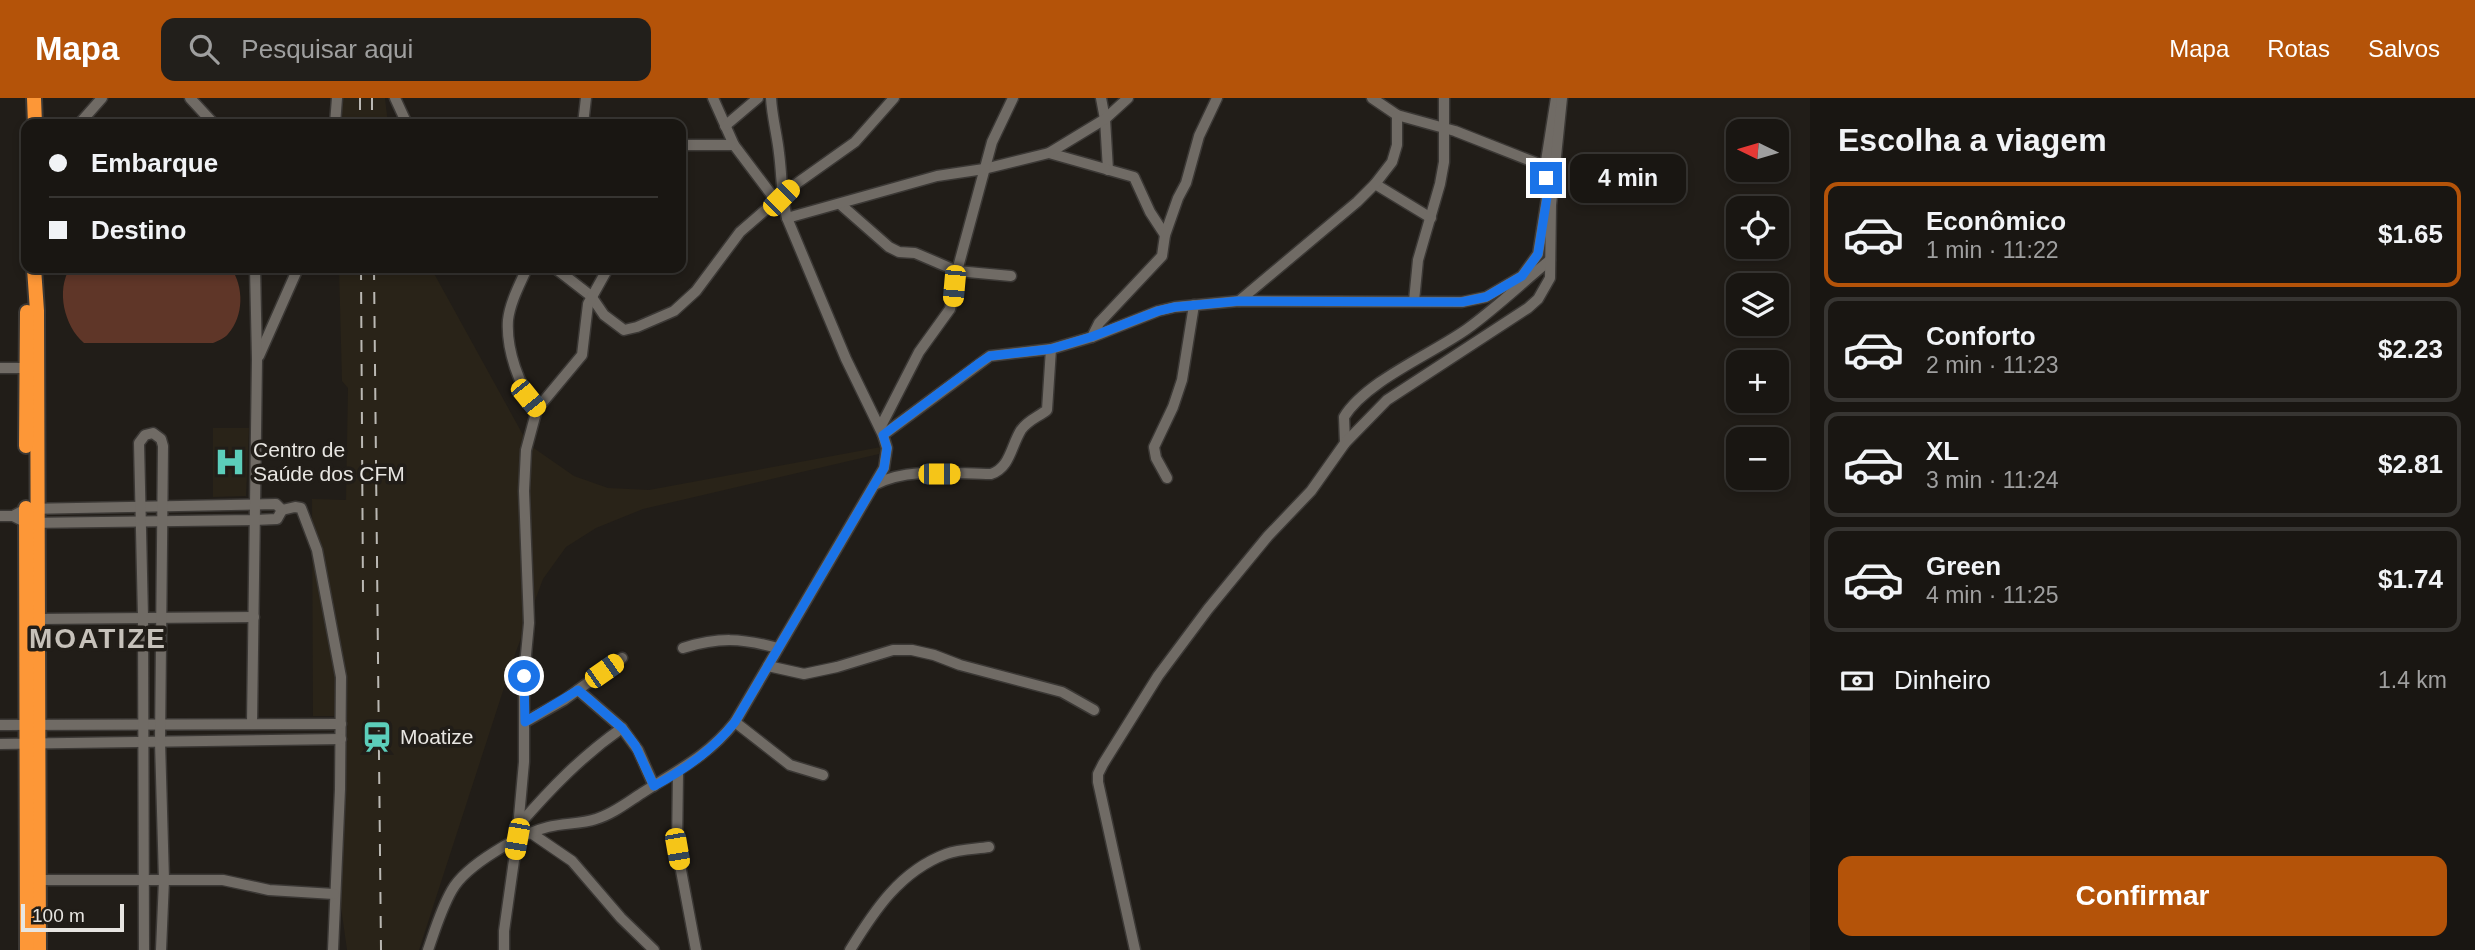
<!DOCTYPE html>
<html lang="pt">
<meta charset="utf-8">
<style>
:root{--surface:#191612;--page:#221f1b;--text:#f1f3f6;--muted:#9f9f9f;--line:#373532;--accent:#b45309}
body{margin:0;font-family:Helvetica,sans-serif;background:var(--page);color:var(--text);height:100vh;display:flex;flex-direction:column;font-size:26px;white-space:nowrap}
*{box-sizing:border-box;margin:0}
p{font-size:23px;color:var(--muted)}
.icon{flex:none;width:38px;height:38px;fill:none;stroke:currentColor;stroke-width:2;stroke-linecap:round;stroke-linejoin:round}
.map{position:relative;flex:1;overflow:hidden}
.panel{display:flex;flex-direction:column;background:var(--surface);width:665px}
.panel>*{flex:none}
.guide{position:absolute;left:21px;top:21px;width:665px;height:154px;border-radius:14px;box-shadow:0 4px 10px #0003,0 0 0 2px var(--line);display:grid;align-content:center;height:154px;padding:0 28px;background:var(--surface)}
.needle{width:46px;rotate:275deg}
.fabs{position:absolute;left:1726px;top:21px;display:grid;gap:14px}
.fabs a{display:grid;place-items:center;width:63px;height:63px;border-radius:14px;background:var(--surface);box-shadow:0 4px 10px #0003,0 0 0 2px var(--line);font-size:35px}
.scale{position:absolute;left:21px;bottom:18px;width:103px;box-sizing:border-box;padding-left:7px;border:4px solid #e7e5e1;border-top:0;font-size:19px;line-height:24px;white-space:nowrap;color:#e7e5e1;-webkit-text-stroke:5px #211d18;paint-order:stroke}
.end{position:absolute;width:32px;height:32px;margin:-16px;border:9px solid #1a73e8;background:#fff;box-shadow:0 0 0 4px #fff}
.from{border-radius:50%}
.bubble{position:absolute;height:49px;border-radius:14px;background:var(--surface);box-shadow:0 4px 10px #0003,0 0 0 2px var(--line);font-size:23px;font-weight:700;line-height:49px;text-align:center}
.car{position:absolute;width:21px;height:42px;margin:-21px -10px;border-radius:9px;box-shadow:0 0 5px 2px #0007;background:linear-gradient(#f5c518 24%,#345 0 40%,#f5c518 0 76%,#345 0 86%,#f5c518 0)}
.guide b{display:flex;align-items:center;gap:24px;height:66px;font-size:26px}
.guide b+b{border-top:2px solid var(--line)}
.guide i{width:18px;height:18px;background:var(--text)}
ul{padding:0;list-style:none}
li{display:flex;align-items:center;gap:21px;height:105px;margin:0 14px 10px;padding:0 14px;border:4px solid var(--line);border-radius:14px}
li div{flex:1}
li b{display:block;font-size:26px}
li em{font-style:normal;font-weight:700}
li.selected{border-color:var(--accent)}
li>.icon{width:63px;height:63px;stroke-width:1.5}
h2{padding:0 28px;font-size:32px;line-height:84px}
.pay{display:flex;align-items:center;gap:18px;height:77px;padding:0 28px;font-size:26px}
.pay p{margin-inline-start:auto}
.cta{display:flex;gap:14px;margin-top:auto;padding:14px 28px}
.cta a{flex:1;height:80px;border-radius:14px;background:var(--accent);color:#fff;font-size:28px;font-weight:700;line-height:80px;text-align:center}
header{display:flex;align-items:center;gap:42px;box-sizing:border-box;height:98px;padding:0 35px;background:var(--accent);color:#fff}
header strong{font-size:33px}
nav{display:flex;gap:38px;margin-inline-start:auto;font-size:24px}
.search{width:490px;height:63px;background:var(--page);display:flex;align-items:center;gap:18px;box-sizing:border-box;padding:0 24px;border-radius:14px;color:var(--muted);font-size:26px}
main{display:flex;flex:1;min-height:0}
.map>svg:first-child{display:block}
.built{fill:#292318}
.green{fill:#5f3628}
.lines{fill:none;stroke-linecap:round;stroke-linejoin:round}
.minor-casing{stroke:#3b3835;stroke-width:13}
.highway-casing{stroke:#3b3835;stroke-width:18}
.minor{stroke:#706b65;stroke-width:10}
.highway{stroke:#fd9737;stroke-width:14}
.rail{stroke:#bab8b3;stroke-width:2;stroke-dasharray:12 12;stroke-linecap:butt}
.route{stroke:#1a73e8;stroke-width:9}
.labels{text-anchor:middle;stroke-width:7;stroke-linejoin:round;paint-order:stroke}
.poi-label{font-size:21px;fill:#e7e5e1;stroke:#211d18;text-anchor:start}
.district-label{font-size:28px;font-weight:bold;letter-spacing:2px;fill:#c6c1ba;stroke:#211d18}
</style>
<header>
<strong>Mapa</strong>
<div class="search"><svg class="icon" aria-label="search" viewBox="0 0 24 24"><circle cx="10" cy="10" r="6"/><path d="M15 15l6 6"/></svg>Pesquisar aqui</div>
<nav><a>Mapa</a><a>Rotas</a><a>Salvos</a></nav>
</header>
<main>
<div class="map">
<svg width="1810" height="852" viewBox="0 0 1810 852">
<rect width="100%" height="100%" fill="#211d18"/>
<g class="built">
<polygon points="338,0 385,0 388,26 337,26"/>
<polygon points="339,170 431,170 528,346 574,378 608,390 649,392 881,349 879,356 643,411 596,430 566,449 543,481 514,559 419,852 347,852 340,802 341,618 313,618 312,401 346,402 348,290 342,283"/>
<polygon points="213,330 249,330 246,398 213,399"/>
</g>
<path class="green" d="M70 170H231C244 189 244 218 228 236 225 240 218 243 213 245H84C64 228 56 192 70 170Z"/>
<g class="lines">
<defs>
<g id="minor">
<polyline points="190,0 214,26"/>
<polyline points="395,0 407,26"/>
<polyline points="713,0 734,47 777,104"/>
<polyline points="1101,0 1105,21 1108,72"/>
<polyline points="1372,0 1397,17 1455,33 1539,66 1544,66"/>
<polyline points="79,26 102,0"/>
<polyline points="335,26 337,0"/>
<polyline points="583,26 586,0"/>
<polyline points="725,28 758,0"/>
<polyline points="681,47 734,47"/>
<polyline points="1049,55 1134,79 1150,114 1165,137"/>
<polyline points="1375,86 1431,120"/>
<polyline points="840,106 889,149 899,154 915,155 957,173 1011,178"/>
<polyline points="787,120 937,78 984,71 1049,55 1105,21 1128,0"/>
<path d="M527 170C520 186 510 204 508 222 506 251 519 289 537 311"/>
<polyline points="555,170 591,198 604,217 624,232 637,229 674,213 696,193 740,134 793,88 855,44 894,0"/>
<polyline points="1239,203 1357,104 1375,86 1392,64 1397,47 1397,17"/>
<polyline points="1414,203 1418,162 1440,86 1444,64 1444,0"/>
<polyline points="1092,239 1099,225 1162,158 1165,137 1178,100 1186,85 1199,38 1217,0"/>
<polyline points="259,258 298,170"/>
<polyline points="0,270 26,270"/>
<polyline points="880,330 919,254 950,211 957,173 992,44 1013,0"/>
<polyline points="883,337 990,258 1051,251 1092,239 1158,213 1175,209 1239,203 1462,204 1486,199 1522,178 1538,156 1548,93 1544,66 1546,63 1556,0"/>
<path d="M1345 345 1344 319C1366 283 1432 256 1467 231 1496 210 1522 185 1550 162"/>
<polyline points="1167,380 1156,360 1154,349 1173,309 1182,282 1194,207"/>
<path d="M876 386C909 369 954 376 991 376 1010 370 1011 348 1021 332 1028 322 1038 319 1047 312L1051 251"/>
<polyline points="282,412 295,409 301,410 317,452 341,579 340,691 333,852"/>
<polyline points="0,418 13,418 27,425 254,422 277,421 282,412 276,406 26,411 13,418"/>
<polyline points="38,521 254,519"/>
<path d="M683 550C719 539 741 540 778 550"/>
<polyline points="768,568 804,576 837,569 893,552 912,552 934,557 960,567 1062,594 1094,612"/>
<polyline points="578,592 622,630 638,652 654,688"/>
<polyline points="525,624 564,602 622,560"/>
<polyline points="735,624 790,667 823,677"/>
<polyline points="252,626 257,261 255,170"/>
<polyline points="0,627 341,626"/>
<polyline points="0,646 341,641"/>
<polyline points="678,675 677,751 696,852"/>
<path d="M519 727C551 690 582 658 622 630"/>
<polyline points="531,735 572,763 621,820 654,852"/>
<polyline points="38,782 223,782 269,792 334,796"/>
<polyline points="144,852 143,519 139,345 145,337 153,335 161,341 163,348 160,644 164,782 161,852"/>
<path d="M428 852C435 832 441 811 452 792 466 767 520 736 548 729 564 725 581 726 596 721 613 716 628 704 642 695 678 672 708 658 735 624L884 370 887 350 883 337 846 261 787 120C781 98 782 77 779 55 777 36 772 19 771 0"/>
<polyline points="504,852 504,833 517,741 524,664 524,578 529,525 524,393 526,352 537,311 582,257 588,206 608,170"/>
<path d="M850 852C874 813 900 773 946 756 959 751 976 751 989 749"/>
<polyline points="1135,852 1098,684 1098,676 1103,666 1158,578 1208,511 1268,438 1311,393 1345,345 1387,302 1528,210 1538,201 1550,180 1551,107 1562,0"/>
</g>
<g id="highway">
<polyline points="34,0 35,26"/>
<polyline points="34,170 37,213 39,852"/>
<polyline points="26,348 27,214"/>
<polyline points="26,410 27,852"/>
</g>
</defs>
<use href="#minor" class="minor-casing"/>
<use href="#highway" class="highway-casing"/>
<use href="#minor" class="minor"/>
<use href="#highway" class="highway"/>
<g class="rail">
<polyline points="360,0 360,26"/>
<polyline points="372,0 372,26"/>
<polyline points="361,170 363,497"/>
<polyline points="374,170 381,852"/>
</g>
</g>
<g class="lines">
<path class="route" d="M524 578 525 624 578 592 622 630 635 647 654 688C686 671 713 652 735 624L884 370 887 350 883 337 978 266 990 258 1051 251 1091 239 1158 213 1175 209 1239 203 1462 204 1486 199 1522 178 1538 156 1548 93 1546 80"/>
</g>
<defs>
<symbol id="hospital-bare" viewBox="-9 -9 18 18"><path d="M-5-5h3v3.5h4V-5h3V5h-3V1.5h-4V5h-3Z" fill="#5ccebb" stroke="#211d18" stroke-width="2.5" paint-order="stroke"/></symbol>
<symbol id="station-bare" viewBox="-9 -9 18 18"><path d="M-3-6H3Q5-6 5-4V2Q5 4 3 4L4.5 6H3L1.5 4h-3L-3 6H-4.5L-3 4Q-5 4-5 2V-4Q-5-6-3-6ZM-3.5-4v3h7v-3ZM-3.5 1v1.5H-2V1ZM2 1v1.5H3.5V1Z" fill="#5ccebb" stroke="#211d18" stroke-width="2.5" paint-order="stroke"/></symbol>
</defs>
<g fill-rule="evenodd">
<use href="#hospital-bare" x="208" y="342" width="44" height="44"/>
<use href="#station-bare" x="355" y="617" width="44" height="44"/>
</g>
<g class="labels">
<g class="poi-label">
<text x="253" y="359">Centro de<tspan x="253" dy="24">Saúde dos CFM</tspan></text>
<text x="400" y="646">Moatize</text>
</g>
<g class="district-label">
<text x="98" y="550">MOATIZE</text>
</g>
</g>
</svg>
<div class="fabs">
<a><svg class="needle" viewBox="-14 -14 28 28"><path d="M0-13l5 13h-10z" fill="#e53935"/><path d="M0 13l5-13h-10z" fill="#9f9f9f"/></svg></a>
<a><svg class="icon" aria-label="locate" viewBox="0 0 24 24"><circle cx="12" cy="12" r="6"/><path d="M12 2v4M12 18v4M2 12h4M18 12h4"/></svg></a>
<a><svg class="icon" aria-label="layers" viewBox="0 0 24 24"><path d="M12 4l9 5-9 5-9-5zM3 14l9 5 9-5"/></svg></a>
<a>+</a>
<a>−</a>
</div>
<div class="scale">100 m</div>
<i class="end from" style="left:524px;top:578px"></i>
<i class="end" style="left:1546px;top:80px"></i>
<div class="bubble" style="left:1570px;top:56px;width:116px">4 min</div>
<i class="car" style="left:781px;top:100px;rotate:45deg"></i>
<i class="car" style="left:954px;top:188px;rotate:185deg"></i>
<i class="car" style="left:528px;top:300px;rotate:141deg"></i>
<i class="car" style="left:939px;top:376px;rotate:90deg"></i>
<i class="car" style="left:604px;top:573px;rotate:55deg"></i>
<i class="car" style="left:517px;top:741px;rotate:190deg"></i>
<i class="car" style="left:677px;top:751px;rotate:170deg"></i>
<div class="guide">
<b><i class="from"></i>Embarque</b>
<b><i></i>Destino</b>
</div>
</div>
<section class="panel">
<h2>Escolha a viagem</h2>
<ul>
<li class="selected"><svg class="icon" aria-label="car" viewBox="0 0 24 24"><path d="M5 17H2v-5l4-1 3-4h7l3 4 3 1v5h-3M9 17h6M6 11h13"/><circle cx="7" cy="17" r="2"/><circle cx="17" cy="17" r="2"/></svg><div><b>Econômico</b><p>1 min · 11:22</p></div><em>$1.65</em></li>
<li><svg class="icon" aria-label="car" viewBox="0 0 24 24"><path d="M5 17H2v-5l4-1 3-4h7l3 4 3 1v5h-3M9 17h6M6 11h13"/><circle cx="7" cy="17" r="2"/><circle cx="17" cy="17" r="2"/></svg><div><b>Conforto</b><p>2 min · 11:23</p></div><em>$2.23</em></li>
<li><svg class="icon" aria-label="car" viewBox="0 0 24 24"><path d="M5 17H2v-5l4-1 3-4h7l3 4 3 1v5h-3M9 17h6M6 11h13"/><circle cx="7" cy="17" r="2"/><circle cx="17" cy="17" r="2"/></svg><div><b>XL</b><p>3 min · 11:24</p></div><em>$2.81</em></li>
<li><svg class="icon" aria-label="car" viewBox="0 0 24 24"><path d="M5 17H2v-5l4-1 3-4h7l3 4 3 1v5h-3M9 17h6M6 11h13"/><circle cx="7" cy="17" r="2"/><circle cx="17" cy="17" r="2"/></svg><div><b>Green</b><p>4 min · 11:25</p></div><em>$1.74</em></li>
</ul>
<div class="pay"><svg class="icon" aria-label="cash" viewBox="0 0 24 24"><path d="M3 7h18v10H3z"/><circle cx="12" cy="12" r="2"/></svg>Dinheiro<p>1.4 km</p></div>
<div class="cta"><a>Confirmar</a></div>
</section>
</main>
